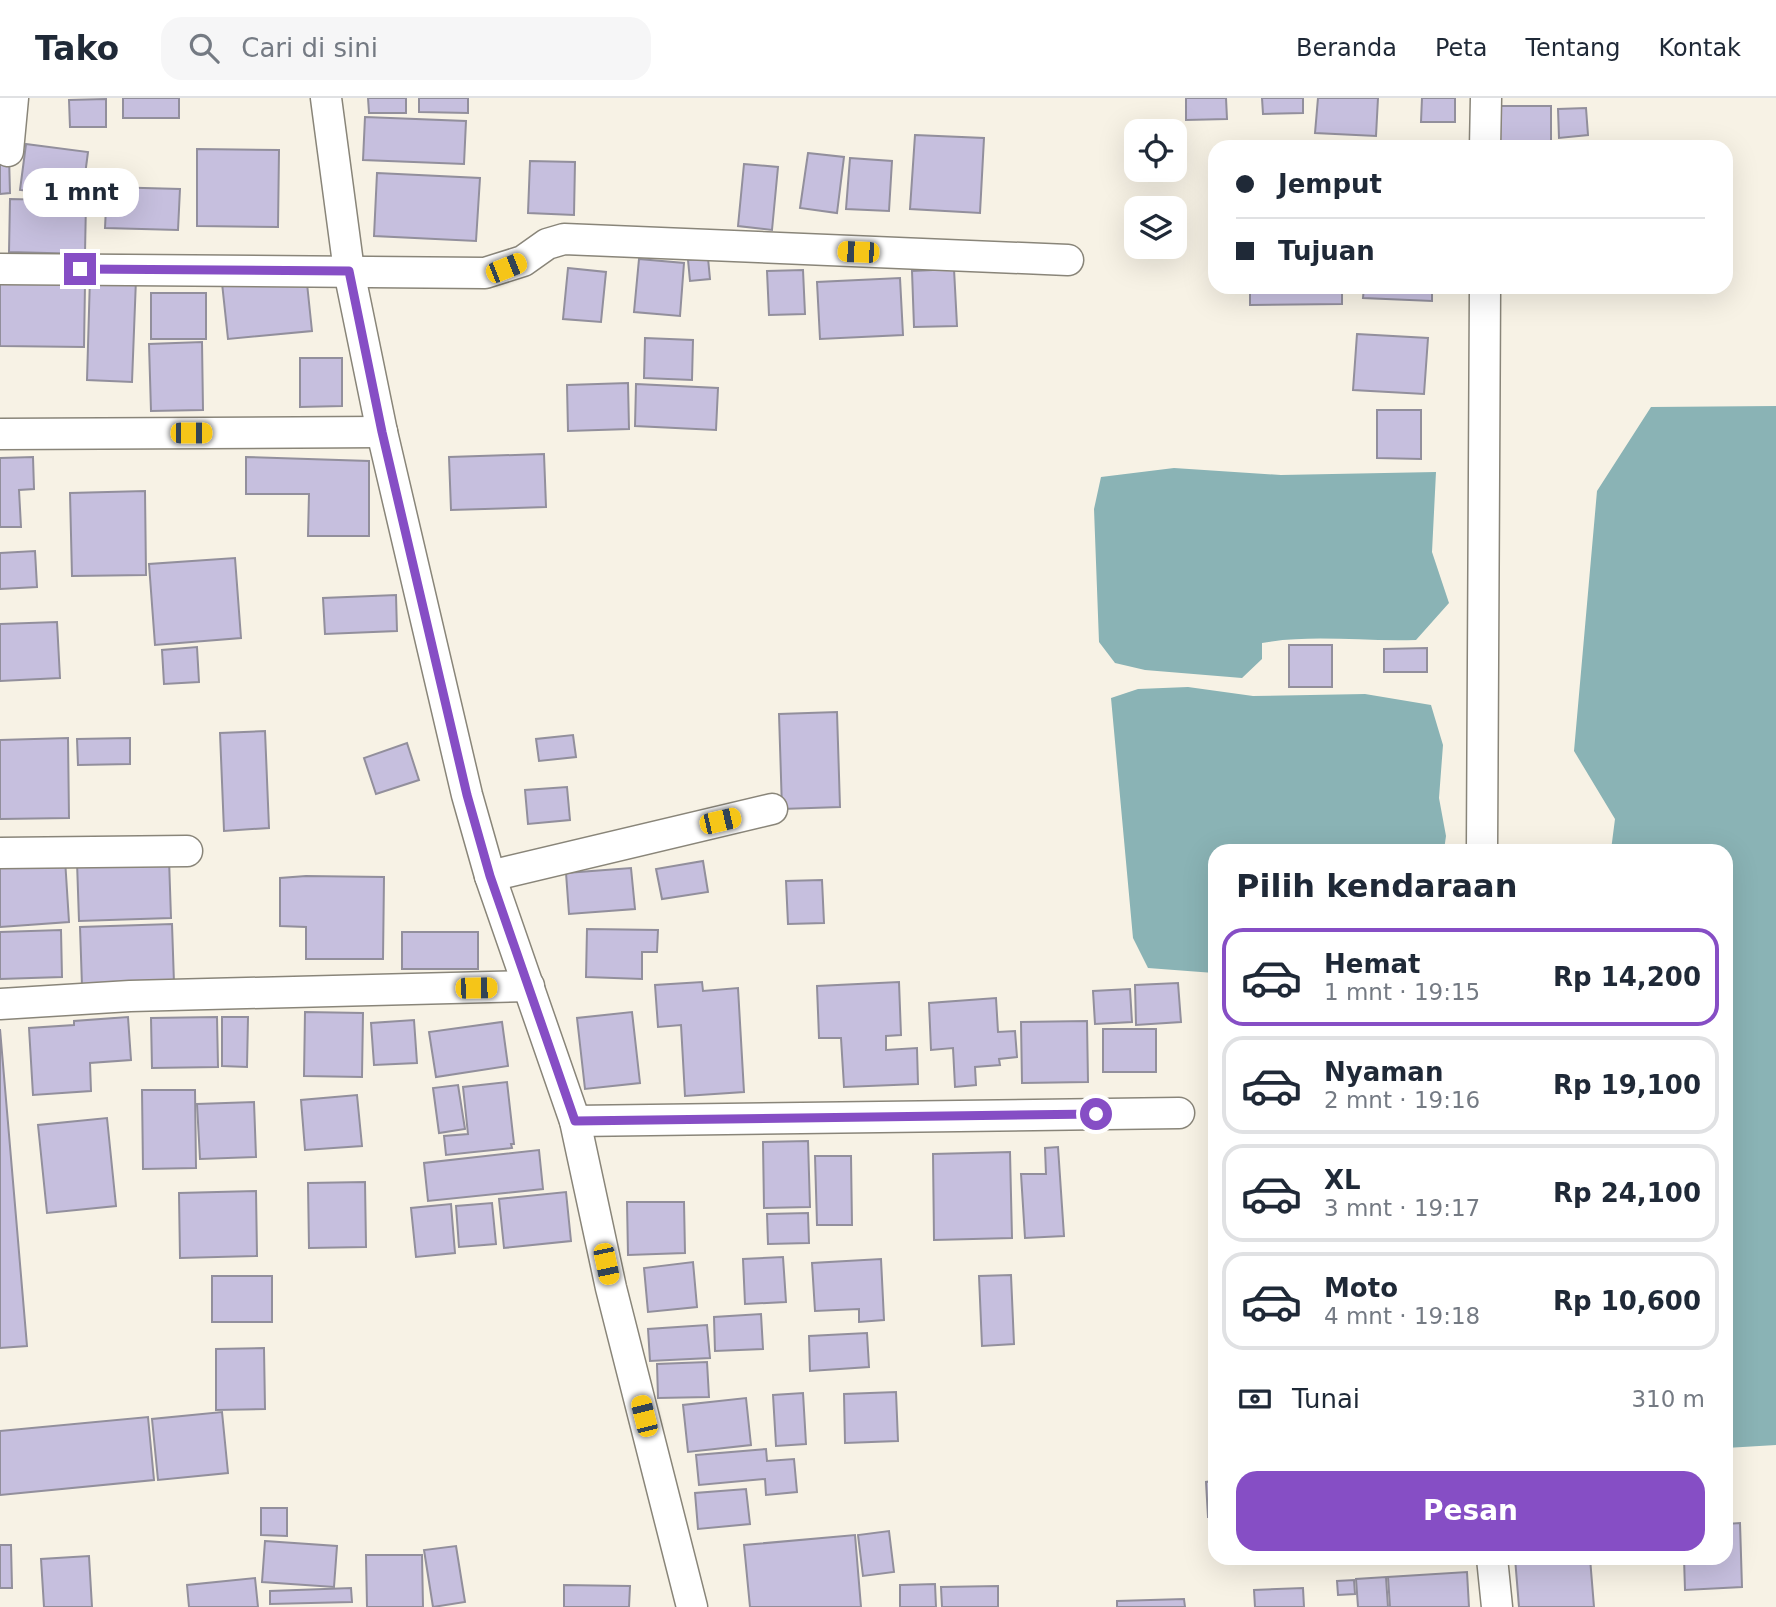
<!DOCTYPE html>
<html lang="id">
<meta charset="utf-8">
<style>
:root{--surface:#fff;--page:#f6f6f7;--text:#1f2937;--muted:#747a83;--line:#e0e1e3;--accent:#864ec5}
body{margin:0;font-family:"DejaVu Sans",sans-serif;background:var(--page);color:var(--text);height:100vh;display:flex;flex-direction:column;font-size:26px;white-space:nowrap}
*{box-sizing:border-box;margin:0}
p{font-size:23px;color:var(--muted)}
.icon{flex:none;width:38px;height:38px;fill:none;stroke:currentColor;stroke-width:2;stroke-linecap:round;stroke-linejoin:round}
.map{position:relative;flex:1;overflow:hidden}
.sheet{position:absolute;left:1208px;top:746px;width:525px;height:721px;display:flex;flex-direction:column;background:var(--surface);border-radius:21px;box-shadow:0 7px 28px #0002}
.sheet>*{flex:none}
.hud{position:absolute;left:1208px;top:42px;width:525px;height:154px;border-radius:21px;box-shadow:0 7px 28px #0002;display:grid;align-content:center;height:154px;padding:0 28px;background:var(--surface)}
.buttons{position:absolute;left:1124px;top:21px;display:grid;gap:14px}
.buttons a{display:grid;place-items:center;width:63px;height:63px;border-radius:14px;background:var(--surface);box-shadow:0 7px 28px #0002;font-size:35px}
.end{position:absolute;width:32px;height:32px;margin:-16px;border:9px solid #864ec5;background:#fff;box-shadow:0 0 0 4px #fff}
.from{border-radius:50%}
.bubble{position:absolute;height:49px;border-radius:21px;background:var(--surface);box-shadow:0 7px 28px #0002;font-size:23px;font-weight:800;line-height:49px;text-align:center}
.car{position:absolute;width:21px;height:42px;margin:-21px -10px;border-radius:9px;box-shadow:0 0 5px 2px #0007;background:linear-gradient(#f5c518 24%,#345 0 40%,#f5c518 0 76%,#345 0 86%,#f5c518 0)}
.hud b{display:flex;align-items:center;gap:24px;height:66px;font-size:26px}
.hud b+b{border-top:2px solid var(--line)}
.hud i{width:18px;height:18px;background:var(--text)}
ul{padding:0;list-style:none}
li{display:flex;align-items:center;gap:21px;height:98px;margin:0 14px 10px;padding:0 14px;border:4px solid var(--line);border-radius:21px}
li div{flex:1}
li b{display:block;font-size:26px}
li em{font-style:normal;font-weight:800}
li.on{border-color:var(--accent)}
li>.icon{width:63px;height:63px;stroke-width:1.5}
h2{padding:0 28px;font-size:32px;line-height:84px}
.pay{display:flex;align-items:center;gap:18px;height:77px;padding:0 28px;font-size:26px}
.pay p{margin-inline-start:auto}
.action{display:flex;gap:14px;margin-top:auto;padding:14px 28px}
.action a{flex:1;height:80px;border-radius:21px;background:var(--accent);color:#fff;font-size:28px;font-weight:800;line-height:80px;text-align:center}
header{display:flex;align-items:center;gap:42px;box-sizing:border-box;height:98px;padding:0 35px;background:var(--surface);border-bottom:2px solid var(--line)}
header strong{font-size:33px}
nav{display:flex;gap:38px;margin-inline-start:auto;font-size:24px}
.search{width:490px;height:63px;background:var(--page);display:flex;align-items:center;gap:18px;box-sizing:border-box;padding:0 24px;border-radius:21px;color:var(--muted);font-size:26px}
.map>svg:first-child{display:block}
.water{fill:#8ab3b5}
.building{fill:#c6bfde;stroke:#928f9c;stroke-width:2}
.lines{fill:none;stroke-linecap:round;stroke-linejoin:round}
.minor-casing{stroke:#898579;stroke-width:33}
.minor{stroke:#fff;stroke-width:30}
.route{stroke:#864ec5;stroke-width:9}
</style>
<header>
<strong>Tako</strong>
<div class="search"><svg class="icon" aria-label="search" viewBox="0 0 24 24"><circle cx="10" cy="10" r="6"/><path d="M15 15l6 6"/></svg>Cari di sini</div>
<nav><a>Beranda</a><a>Peta</a><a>Tentang</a><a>Kontak</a></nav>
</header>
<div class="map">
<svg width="1776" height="1509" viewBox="0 0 1776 1509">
<rect width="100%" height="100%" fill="#f7f2e5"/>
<g class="water">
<polygon points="1776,308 1776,1347 1726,1350 1726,752 1611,752 1615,721 1574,653 1597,393 1651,309"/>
<path d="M1174 370 1281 377 1436 374 1432 454 1449 505 1416 542C1365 544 1313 536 1262 545V561L1242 580 1145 572 1115 565 1099 544 1094 411 1101 379Z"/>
<polygon points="1188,589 1253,598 1365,596 1431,607 1443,647 1439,700 1446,738 1444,752 1214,752 1214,875 1148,870 1133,840 1111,600 1138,591"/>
</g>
<g class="building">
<rect x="123" y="0" width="56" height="20"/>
<polygon points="368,0 406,0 406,15 369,15"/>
<polygon points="419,0 468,0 468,15 419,14"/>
<polygon points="1186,0 1226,0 1227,21 1186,22"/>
<polygon points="1262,0 1303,0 1303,15 1263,16"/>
<polygon points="1318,0 1378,0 1376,38 1315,35"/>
<polygon points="1422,0 1455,0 1455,24 1421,24"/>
<polygon points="106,1 106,29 70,29 69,2"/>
<rect x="1500" y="8" width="51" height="41"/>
<polygon points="1586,10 1588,37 1559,40 1558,11"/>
<polygon points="365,19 466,23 464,66 363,62"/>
<polygon points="915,37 984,40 980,115 910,111"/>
<polygon points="26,46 88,54 82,100 20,92"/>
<polygon points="197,51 279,52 278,129 197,128"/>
<polygon points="808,55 844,59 837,115 800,110"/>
<polygon points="0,58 9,58 10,95 0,96"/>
<polygon points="850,60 892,63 889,113 846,111"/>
<polygon points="530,63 575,64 574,117 528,115"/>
<polygon points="744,66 778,69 772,132 738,128"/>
<polygon points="377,75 480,80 476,143 374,138"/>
<polygon points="107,89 180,91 178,132 105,130"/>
<polygon points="10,101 86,103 85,156 9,154"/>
<polygon points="708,160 710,181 690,183 688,162"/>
<polygon points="639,161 684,165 680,218 634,214"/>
<polygon points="568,170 606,174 601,224 563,221"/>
<polygon points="954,171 957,228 914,229 912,173"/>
<polygon points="803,172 805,216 769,217 767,173"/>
<polygon points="306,176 312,233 228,241 222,185"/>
<polygon points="90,179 136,181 132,284 87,282"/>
<polygon points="900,180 903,237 820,241 817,184"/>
<polygon points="0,186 85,186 84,249 0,248"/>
<polygon points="1250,189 1342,189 1342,206 1250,207"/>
<polygon points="1364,189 1432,189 1432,203 1363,200"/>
<rect x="151" y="195" width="55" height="46"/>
<polygon points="1357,236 1428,240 1424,296 1353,292"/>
<polygon points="645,240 693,242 692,282 644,280"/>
<polygon points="202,244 203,312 151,313 149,246"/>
<polygon points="300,260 342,260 342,308 300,309"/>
<polygon points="628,285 629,331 568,333 567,287"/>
<polygon points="636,286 718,290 716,332 635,328"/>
<polygon points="1377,312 1421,312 1421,361 1377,360"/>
<polygon points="544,356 546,409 451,412 449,359"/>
<polygon points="33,359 34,391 19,392 21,429 0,429 0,360"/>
<polygon points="246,359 369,363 369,438 308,438 309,396 246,396"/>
<polygon points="145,393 146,477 72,478 70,395"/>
<polygon points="35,453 37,489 0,491 0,455"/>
<polygon points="235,460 241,540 155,547 149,466"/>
<polygon points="396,497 397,533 325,536 323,500"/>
<polygon points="57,524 60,580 0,583 0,526"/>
<rect x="1289" y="547" width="43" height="42"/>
<polygon points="197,549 199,584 164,586 162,552"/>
<polygon points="1427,550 1427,574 1384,574 1384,551"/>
<polygon points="837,614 840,709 782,711 779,616"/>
<polygon points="265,633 269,730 224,733 220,635"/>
<polygon points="573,637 576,659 539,663 536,641"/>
<polygon points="68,640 69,720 0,721 0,642"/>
<polygon points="130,640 130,666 78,667 77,641"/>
<polygon points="407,645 419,682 376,696 364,660"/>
<polygon points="567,689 570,722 528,726 525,692"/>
<polygon points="65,761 69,824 0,829 0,766"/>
<polygon points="169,761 171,820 79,823 77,764"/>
<polygon points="703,763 708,794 662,801 656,771"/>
<polygon points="631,770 635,811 569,816 566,775"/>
<polygon points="306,778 384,779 383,861 306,861 306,829 280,828 280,780"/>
<polygon points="822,782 824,825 788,826 786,783"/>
<polygon points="172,826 174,885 82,888 80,829"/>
<polygon points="587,831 658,832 657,854 642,854 642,881 586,879"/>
<polygon points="61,832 62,879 0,881 0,834"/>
<rect x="402" y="834" width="76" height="37"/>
<polygon points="702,884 703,893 738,890 744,994 685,998 681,927 658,929 655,887"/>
<polygon points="899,884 901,937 886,938 886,952 917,950 918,986 844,989 841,940 819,940 817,888"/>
<polygon points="1178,885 1181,924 1136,927 1135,887"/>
<polygon points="1130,891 1132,924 1095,926 1093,893"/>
<polygon points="996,900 998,934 1015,933 1017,959 999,961 1000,967 975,969 976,987 955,989 953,950 931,952 929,905"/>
<polygon points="305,914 363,915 362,979 304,978"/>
<polygon points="632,914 640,985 585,991 577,920"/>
<polygon points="128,919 131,962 90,965 91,993 33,997 29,930 74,927 74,923"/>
<polygon points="217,919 218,969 152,970 151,920"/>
<polygon points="222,919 248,919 247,969 222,968"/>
<polygon points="414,922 417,965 374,967 371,925"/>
<polygon points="1087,923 1088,984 1022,985 1021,924"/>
<polygon points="502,924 508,968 436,979 429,934"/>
<polygon points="0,931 27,1248 0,1250"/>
<rect x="1103" y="931" width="53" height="43"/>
<polygon points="507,984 514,1046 511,1046 512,1050 446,1057 444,1038 468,1036 463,989"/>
<polygon points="458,987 465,1031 439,1035 433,990"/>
<polygon points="142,992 195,992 196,1070 143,1071"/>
<polygon points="357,997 362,1048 305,1052 301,1002"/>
<polygon points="254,1004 256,1059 200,1061 197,1006"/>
<polygon points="107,1020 116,1108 47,1115 38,1027"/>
<polygon points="808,1043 810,1109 764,1110 763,1044"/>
<polygon points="1058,1049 1064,1138 1025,1140 1021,1076 1046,1076 1045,1050"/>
<polygon points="539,1052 543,1091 428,1103 424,1065"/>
<polygon points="1010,1054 1012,1140 934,1142 933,1056"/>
<polygon points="815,1058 851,1058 852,1127 817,1127"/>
<polygon points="365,1084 366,1149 309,1150 308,1085"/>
<polygon points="256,1093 257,1158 180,1160 179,1095"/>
<polygon points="566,1094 571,1143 504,1150 499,1101"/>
<polygon points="627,1104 684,1104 685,1155 628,1157"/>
<polygon points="492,1105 496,1146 459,1149 456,1108"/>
<polygon points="451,1106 455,1155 416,1159 411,1110"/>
<polygon points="808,1115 809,1145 768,1146 767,1116"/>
<polygon points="783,1159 786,1204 745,1206 743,1161"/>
<polygon points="881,1161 884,1222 859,1224 859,1211 815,1213 812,1165"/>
<polygon points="693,1164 697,1209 648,1214 644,1170"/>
<polygon points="1011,1177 1014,1246 982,1248 979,1178"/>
<rect x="212" y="1178" width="60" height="46"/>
<polygon points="761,1216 763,1251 715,1253 714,1219"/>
<polygon points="707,1227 710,1260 650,1263 648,1231"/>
<polygon points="867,1235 869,1269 810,1273 809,1238"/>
<polygon points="264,1250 265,1311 216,1312 216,1251"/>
<polygon points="707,1264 709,1299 658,1300 657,1266"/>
<polygon points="896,1294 898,1343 845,1345 844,1296"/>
<polygon points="803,1295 806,1346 776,1348 773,1297"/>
<polygon points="746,1300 751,1347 688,1354 683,1307"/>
<polygon points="222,1314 228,1375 158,1382 152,1321"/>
<polygon points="148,1319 154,1382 0,1397 0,1333"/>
<polygon points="766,1351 767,1363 794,1361 797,1394 766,1397 765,1381 699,1387 696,1357"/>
<polygon points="1214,1383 1214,1419 1208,1419 1206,1384"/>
<polygon points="746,1391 750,1426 698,1431 695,1395"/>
<polygon points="261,1410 287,1410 287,1438 261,1437"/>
<polygon points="1740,1425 1742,1489 1685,1492 1684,1460 1726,1460 1726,1426"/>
<polygon points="889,1433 894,1474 863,1478 858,1437"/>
<polygon points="855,1437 861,1509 750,1509 744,1447"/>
<polygon points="265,1443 337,1448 334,1489 262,1484"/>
<polygon points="0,1447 11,1447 12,1490 0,1490"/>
<polygon points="456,1448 465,1504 433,1509 424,1452"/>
<polygon points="366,1457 422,1457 423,1509 367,1509"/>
<polygon points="89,1458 92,1509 44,1509 41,1461"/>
<polygon points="1515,1460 1590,1460 1594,1509 1519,1509"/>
<polygon points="1467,1474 1469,1509 1390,1509 1388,1479"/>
<polygon points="1386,1479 1388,1509 1358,1509 1356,1481"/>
<polygon points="255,1480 258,1509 189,1509 187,1487"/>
<polygon points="1354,1482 1355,1496 1338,1497 1337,1483"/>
<polygon points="935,1486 936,1509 900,1509 900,1487"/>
<polygon points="564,1487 630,1488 629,1509 564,1509"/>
<polygon points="998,1488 998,1509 942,1509 941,1489"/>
<polygon points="351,1490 352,1504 270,1506 270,1493"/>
<polygon points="1303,1490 1304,1509 1255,1509 1254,1492"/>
<polygon points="1184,1501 1185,1509 1117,1509 1117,1503"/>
</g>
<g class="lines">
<defs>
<g id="minor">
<polyline points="326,0 349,173 382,334 467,697 490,778 575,1023 611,1190 692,1509"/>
<polyline points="1485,49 1486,0"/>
<polyline points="8,53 13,0"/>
<polyline points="0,171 485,175 523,163 547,146 564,141 1068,162"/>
<polyline points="0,336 382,334"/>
<polyline points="1482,752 1485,189"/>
<polyline points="0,755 187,753"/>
<polyline points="490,778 772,711"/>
<polyline points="0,906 130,898 529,888"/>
<polyline points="575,1023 1179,1015"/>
<polyline points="1492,1460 1497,1509"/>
</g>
</defs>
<use href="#minor" class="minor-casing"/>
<use href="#minor" class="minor"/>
</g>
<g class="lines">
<polyline class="route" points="80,171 349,173 382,334 467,697 490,778 575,1023 1096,1016"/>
</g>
</svg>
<div class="buttons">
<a><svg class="icon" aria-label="locate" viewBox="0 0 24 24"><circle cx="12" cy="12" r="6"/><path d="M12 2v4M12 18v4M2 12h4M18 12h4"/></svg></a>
<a><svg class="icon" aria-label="layers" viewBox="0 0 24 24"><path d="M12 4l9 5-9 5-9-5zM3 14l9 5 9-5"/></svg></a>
</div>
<i class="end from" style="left:1096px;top:1016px"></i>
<i class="end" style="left:80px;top:171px"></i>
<div class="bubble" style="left:23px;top:70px;width:116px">1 mnt</div>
<i class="car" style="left:858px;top:154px;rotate:272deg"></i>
<i class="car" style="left:506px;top:170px;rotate:68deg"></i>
<i class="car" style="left:191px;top:335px;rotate:90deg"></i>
<i class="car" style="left:720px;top:723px;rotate:77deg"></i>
<i class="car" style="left:476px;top:890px;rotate:89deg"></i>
<i class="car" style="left:606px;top:1166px;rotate:168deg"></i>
<i class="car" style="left:644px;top:1318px;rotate:346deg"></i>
<div class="hud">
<b><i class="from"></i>Jemput</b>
<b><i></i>Tujuan</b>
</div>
<section class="sheet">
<h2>Pilih kendaraan</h2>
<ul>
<li class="on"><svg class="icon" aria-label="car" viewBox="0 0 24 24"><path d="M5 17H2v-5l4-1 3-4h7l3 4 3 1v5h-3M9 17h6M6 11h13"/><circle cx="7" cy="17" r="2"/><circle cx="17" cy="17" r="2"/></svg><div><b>Hemat</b><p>1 mnt · 19:15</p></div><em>Rp 14,200</em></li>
<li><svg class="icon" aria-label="car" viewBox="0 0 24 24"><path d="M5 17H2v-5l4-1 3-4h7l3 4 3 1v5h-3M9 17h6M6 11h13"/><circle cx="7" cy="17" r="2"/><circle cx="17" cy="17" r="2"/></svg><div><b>Nyaman</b><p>2 mnt · 19:16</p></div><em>Rp 19,100</em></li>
<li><svg class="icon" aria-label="car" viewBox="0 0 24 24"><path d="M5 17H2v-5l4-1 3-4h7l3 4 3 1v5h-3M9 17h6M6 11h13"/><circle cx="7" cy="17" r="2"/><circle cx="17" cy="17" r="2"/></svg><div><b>XL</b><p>3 mnt · 19:17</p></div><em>Rp 24,100</em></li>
<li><svg class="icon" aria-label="car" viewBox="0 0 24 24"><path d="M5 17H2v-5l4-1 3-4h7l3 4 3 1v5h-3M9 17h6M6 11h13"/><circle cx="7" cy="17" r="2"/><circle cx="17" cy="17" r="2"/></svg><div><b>Moto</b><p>4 mnt · 19:18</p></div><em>Rp 10,600</em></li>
</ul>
<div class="pay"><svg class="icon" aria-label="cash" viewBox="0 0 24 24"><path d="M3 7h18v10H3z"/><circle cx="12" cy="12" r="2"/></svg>Tunai<p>310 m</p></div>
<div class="action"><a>Pesan</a></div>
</section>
</div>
